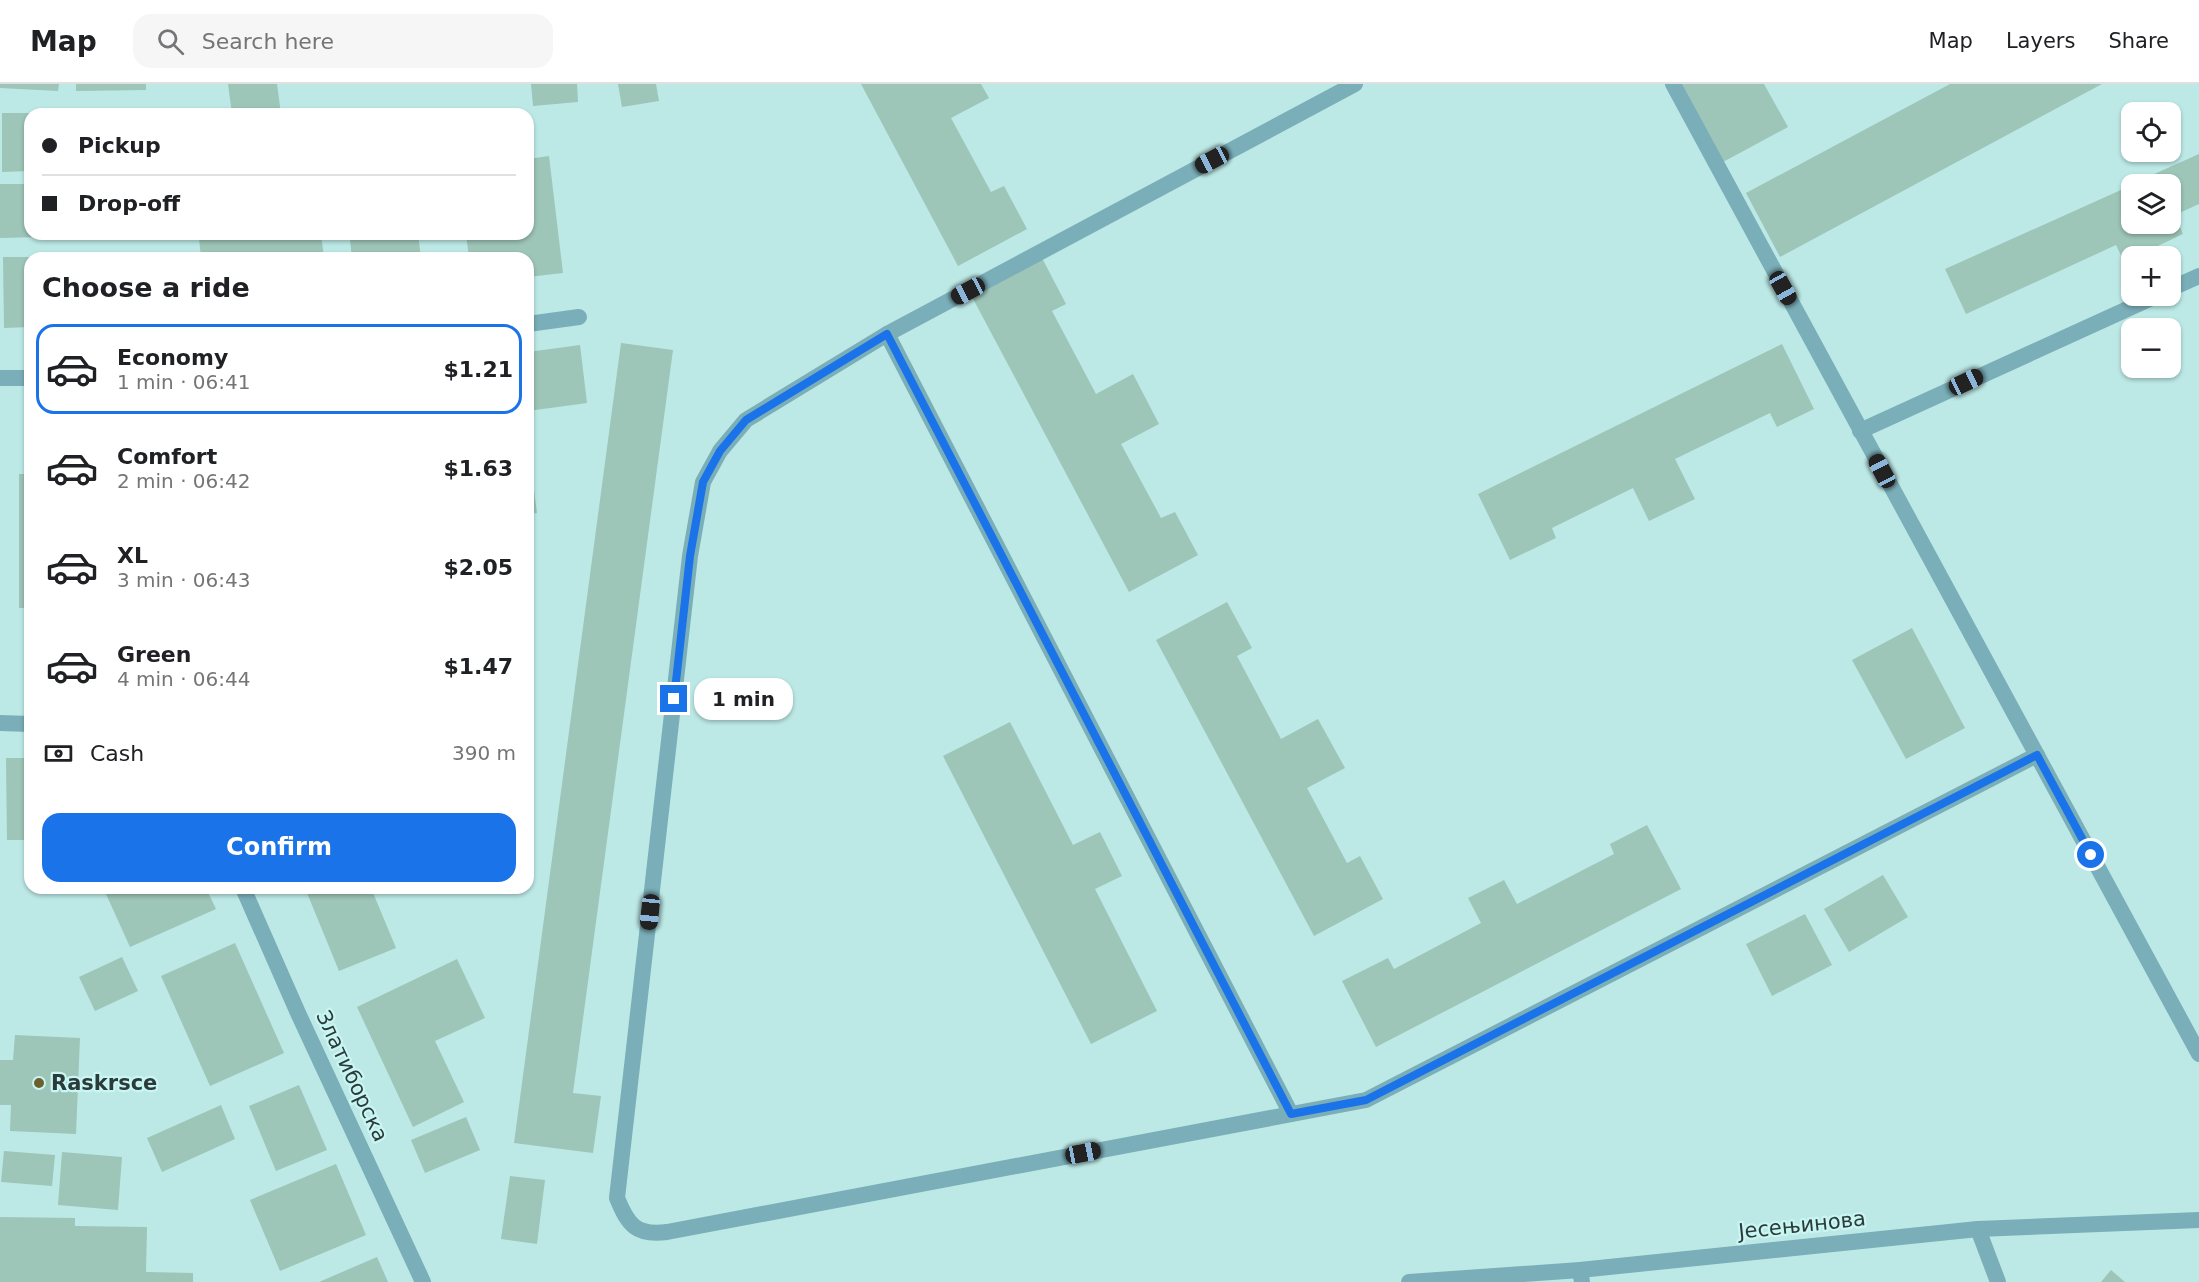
<!DOCTYPE html>
<meta charset="utf-8">
<style>
:root{--surface:#fff;--page:#f6f6f6;--text:#202124;--muted:#757577;--line:#e0e0e0;--accent:#1a73e8}
body{margin:0;font-family:"DejaVu Sans",sans-serif;background:var(--page);color:var(--text);height:100vh;display:flex;flex-direction:column;font-size:22px;white-space:nowrap}
*{box-sizing:border-box;margin:0}
p{font-size:20px;color:var(--muted)}
.icon{flex:none;width:33px;height:33px;fill:none;stroke:currentColor;stroke-width:2;stroke-linecap:round;stroke-linejoin:round}
.map{position:relative;flex:1;overflow:hidden}
.panel{position:absolute;left:24px;top:168px;width:510px;height:642px;display:flex;flex-direction:column;background:var(--surface);border-radius:18px;box-shadow:0 2px 4px #0004}
.panel>*{flex:none}
.hud{position:absolute;left:24px;top:24px;width:510px;height:132px;border-radius:18px;box-shadow:0 2px 4px #0004;display:grid;align-content:center;height:132px;padding:0 18px;background:var(--surface)}
.buttons{position:absolute;left:2121px;top:18px;display:grid;gap:12px}
.buttons a{display:grid;place-items:center;width:60px;height:60px;border-radius:12px;background:var(--surface);box-shadow:0 2px 4px #0004;font-size:30px}
.end{position:absolute;width:27px;height:27px;margin:-14px;border:8px solid #1a73e8;background:#fff;box-shadow:0 0 0 3px #fff}
.from{border-radius:50%}
.bubble{position:absolute;height:42px;border-radius:18px;background:var(--surface);box-shadow:0 2px 4px #0004;font-size:20px;font-weight:800;line-height:42px;text-align:center}
.car{position:absolute;width:18px;height:36px;margin:-18px -9px;border-radius:8px;box-shadow:0 0 4px 2px #0007;background:linear-gradient(#222 24%,#8ab4d8 0 40%,#222 0 76%,#8ab4d8 0 86%,#222 0)}
.hud b{display:flex;align-items:center;gap:21px;height:57px;font-size:22px}
.hud b+b{border-top:2px solid var(--line)}
.hud i{width:15px;height:15px;background:var(--text)}
ul{padding:0;list-style:none}
li{display:flex;align-items:center;gap:18px;height:90px;margin:0 12px 9px;padding:0 6px;border:3px solid transparent;border-radius:18px}
li div{flex:1}
li b{display:block;font-size:22px}
li em{font-style:normal;font-weight:800}
li.active{border-color:var(--accent)}
li>.icon{width:54px;height:54px;stroke-width:1.5}
h2{padding:0 18px;font-size:27px;line-height:72px}
.pay{display:flex;align-items:center;gap:15px;height:66px;padding:0 18px;font-size:22px}
.pay p{margin-inline-start:auto}
.action{display:flex;gap:12px;margin-top:auto;padding:12px 18px}
.action a{flex:1;height:69px;border-radius:18px;background:var(--accent);color:#fff;font-size:24px;font-weight:800;line-height:69px;text-align:center}
header{display:flex;align-items:center;gap:36px;box-sizing:border-box;height:84px;padding:0 30px;background:var(--surface);border-bottom:2px solid var(--line)}
header strong{font-size:28px}
nav{display:flex;gap:33px;margin-inline-start:auto;font-size:21px}
.search{width:420px;height:54px;background:var(--page);display:flex;align-items:center;gap:15px;box-sizing:border-box;padding:0 21px;border-radius:18px;color:var(--muted);font-size:22px}
.map>svg:first-child{display:block}
.building{fill:#9dc5b8}
.lines{fill:none;stroke-linecap:round;stroke-linejoin:round}
.service{stroke:#7aaeb8;stroke-width:16}
.minor{stroke:#7aaeb8;stroke-width:16}
.route{stroke:#1a73e8;stroke-width:8}
.poi-dot{fill:#6b612e;stroke:#c9f6f3;stroke-width:2}
.labels{text-anchor:middle;stroke-width:4.5;stroke-linejoin:round;paint-order:stroke}
.street-label{font-size:21px;fill:#2a3b3a;stroke:#c9f6f3}
.poi-label{font-size:21px;font-weight:bold;fill:#2a3b3a;stroke:#c9f6f3;text-anchor:start}
</style>
<header>
<strong>Map</strong>
<div class="search"><svg class="icon" aria-label="search" viewBox="0 0 24 24"><circle cx="10" cy="10" r="6"/><path d="M15 15l6 6"/></svg>Search here</div>
<nav><a>Map</a><a>Layers</a><a>Share</a></nav>
</header>
<div class="map">
<svg width="2199" height="1198" viewBox="0 0 2199 1198">
<rect width="100%" height="100%" fill="#bce9e6"/>
<g class="building">
<polygon points="0,0 59,0 58,7 0,4"/>
<polygon points="76,0 146,0 146,6 76,7"/>
<polygon points="228,0 277,0 281,30 232,30"/>
<polygon points="531,0 577,0 578,18 533,22"/>
<polygon points="618,0 656,0 659,17 622,23"/>
<polygon points="861,0 981,0 989,14 951,34 991,108 1004,102 1027,145 958,182"/>
<polygon points="1682,0 1764,0 1788,43 1723,78"/>
<polygon points="1950,0 2102,0 1780,173 1746,109"/>
<polygon points="2,29 30,29 30,87 2,88"/>
<polygon points="2199,70 2199,120 2175,131 2183,150 2124,178 2116,161 1966,230 1945,185 2132,101 2132,140 2170,140 2170,100 2132,100"/>
<polygon points="549,72 563,189 528,193 528,174 469,174 466,150 528,150 528,75"/>
<polygon points="0,100 30,100 30,150 43,150 43,153 0,154"/>
<polygon points="227,150 321,150 324,174 201,174 199,154"/>
<polygon points="390,150 418,150 421,174 352,174 350,156"/>
<polygon points="143,171 143,174 53,174 53,172"/>
<polygon points="3,173 30,173 30,243 4,244"/>
<polygon points="1042,174 1066,220 1052,227 1096,310 1133,290 1159,340 1121,360 1161,434 1175,428 1198,471 1129,508 971,211"/>
<polygon points="621,259 673,266 573,1009 601,1012 593,1069 514,1059"/>
<polygon points="1782,260 1814,325 1777,343 1770,329 1675,375 1695,415 1649,437 1633,404 1552,444 1556,454 1510,476 1478,410"/>
<polygon points="580,261 587,319 528,327 528,268"/>
<rect x="19" y="390" width="11" height="134"/>
<polygon points="528,391 532,391 537,429 528,430"/>
<polygon points="1227,518 1252,564 1237,572 1281,655 1318,635 1345,684 1307,704 1347,779 1360,772 1383,815 1314,852 1156,556"/>
<polygon points="1912,544 1965,644 1906,675 1852,576"/>
<polygon points="1010,638 1073,761 1100,748 1122,792 1095,805 1157,927 1091,960 943,672"/>
<polygon points="6,674 30,674 30,756 7,756"/>
<polygon points="1647,741 1681,805 1376,963 1342,897 1388,874 1394,885 1481,839 1468,814 1504,796 1517,820 1614,770 1610,760"/>
<polygon points="1883,791 1908,833 1849,868 1824,825"/>
<polygon points="120,804 206,804 216,825 130,863 106,810"/>
<polygon points="305,804 371,804 396,864 339,887"/>
<polygon points="1805,830 1832,881 1772,912 1746,860"/>
<polygon points="235,859 284,969 210,1002 161,892"/>
<polygon points="122,873 138,907 95,927 79,893"/>
<polygon points="457,875 485,934 435,957 464,1018 413,1043 357,923"/>
<polygon points="15,951 80,954 76,1050 10,1047 11,1021 0,1021 0,976 13,976"/>
<polygon points="299,1001 327,1066 276,1087 249,1022"/>
<polygon points="221,1021 235,1055 162,1088 147,1054"/>
<polygon points="466,1033 480,1066 425,1089 411,1056"/>
<polygon points="4,1067 55,1071 52,1102 1,1098"/>
<polygon points="62,1068 122,1073 118,1126 58,1121"/>
<polygon points="336,1080 366,1151 280,1187 250,1116"/>
<polygon points="510,1092 545,1096 537,1160 501,1155"/>
<polygon points="0,1133 75,1134 75,1142 147,1143 146,1188 193,1189 193,1198 0,1198"/>
<polygon points="377,1173 388,1198 319,1198"/>
<polygon points="2111,1186 2125,1198 2101,1198"/>
</g>
<g class="lines">
<g class="service">
<path d="M1355 0 887 250 746 336 720 367 703 398 690 472 617 1114C628 1141 636 1152 667 1148L1366 1016 2037 671"/>
<polyline points="1673,0 2199,970"/>
<polyline points="2170,205 2199,192"/>
<polyline points="887,250 1291,1030"/>
<polyline points="1860,347 2156,212"/>
<polyline points="1409,1198 1580,1186 1978,1145 2199,1136"/>
</g>
<g class="minor">
<polyline points="528,240 579,233"/>
<polyline points="0,294 30,294"/>
<polyline points="0,639 30,640"/>
<polyline points="243,804 298,929 423,1198"/>
<polyline points="1978,1145 1998,1198"/>
<polyline points="1580,1186 1582,1198"/>
</g>
</g>
<g class="lines">
<polyline class="route" points="674,615 690,472 703,398 720,367 746,336 887,250 1291,1030 1366,1016 2037,671 2091,771"/>
</g>
<circle class="poi-dot" cx="39" cy="999" r="6"/>
<g class="labels">
<g class="street-label">
<text transform="translate(352 992) rotate(65)" y="7">Златиборска</text>
<text transform="translate(1802 1141) rotate(-6)" y="7">Јесењинова</text>
</g>
<g class="poi-label">
<text x="51" y="1006">Raskrsce</text>
</g>
</g>
</svg>
<div class="buttons">
<a><svg class="icon" aria-label="locate" viewBox="0 0 24 24"><circle cx="12" cy="12" r="6"/><path d="M12 2v4M12 18v4M2 12h4M18 12h4"/></svg></a>
<a><svg class="icon" aria-label="layers" viewBox="0 0 24 24"><path d="M12 4l9 5-9 5-9-5zM3 14l9 5 9-5"/></svg></a>
<a>+</a>
<a>−</a>
</div>
<i class="end from" style="left:2091px;top:771px"></i>
<i class="end" style="left:674px;top:615px"></i>
<div class="bubble" style="left:694px;top:594px;width:99px">1 min</div>
<i class="car" style="left:1212px;top:76px;rotate:242deg"></i>
<i class="car" style="left:1783px;top:204px;rotate:151deg"></i>
<i class="car" style="left:968px;top:207px;rotate:242deg"></i>
<i class="car" style="left:1966px;top:298px;rotate:65deg"></i>
<i class="car" style="left:1882px;top:387px;rotate:332deg"></i>
<i class="car" style="left:650px;top:828px;rotate:186deg"></i>
<i class="car" style="left:1083px;top:1069px;rotate:79deg"></i>
<div class="hud">
<b><i class="from"></i>Pickup</b>
<b><i></i>Drop-off</b>
</div>
<section class="panel">
<h2>Choose a ride</h2>
<ul>
<li class="active"><svg class="icon" aria-label="car" viewBox="0 0 24 24"><path d="M5 17H2v-5l4-1 3-4h7l3 4 3 1v5h-3M9 17h6M6 11h13"/><circle cx="7" cy="17" r="2"/><circle cx="17" cy="17" r="2"/></svg><div><b>Economy</b><p>1 min · 06:41</p></div><em>$1.21</em></li>
<li><svg class="icon" aria-label="car" viewBox="0 0 24 24"><path d="M5 17H2v-5l4-1 3-4h7l3 4 3 1v5h-3M9 17h6M6 11h13"/><circle cx="7" cy="17" r="2"/><circle cx="17" cy="17" r="2"/></svg><div><b>Comfort</b><p>2 min · 06:42</p></div><em>$1.63</em></li>
<li><svg class="icon" aria-label="car" viewBox="0 0 24 24"><path d="M5 17H2v-5l4-1 3-4h7l3 4 3 1v5h-3M9 17h6M6 11h13"/><circle cx="7" cy="17" r="2"/><circle cx="17" cy="17" r="2"/></svg><div><b>XL</b><p>3 min · 06:43</p></div><em>$2.05</em></li>
<li><svg class="icon" aria-label="car" viewBox="0 0 24 24"><path d="M5 17H2v-5l4-1 3-4h7l3 4 3 1v5h-3M9 17h6M6 11h13"/><circle cx="7" cy="17" r="2"/><circle cx="17" cy="17" r="2"/></svg><div><b>Green</b><p>4 min · 06:44</p></div><em>$1.47</em></li>
</ul>
<div class="pay"><svg class="icon" aria-label="cash" viewBox="0 0 24 24"><path d="M3 7h18v10H3z"/><circle cx="12" cy="12" r="2"/></svg>Cash<p>390 m</p></div>
<div class="action"><a>Confirm</a></div>
</section>
</div>
